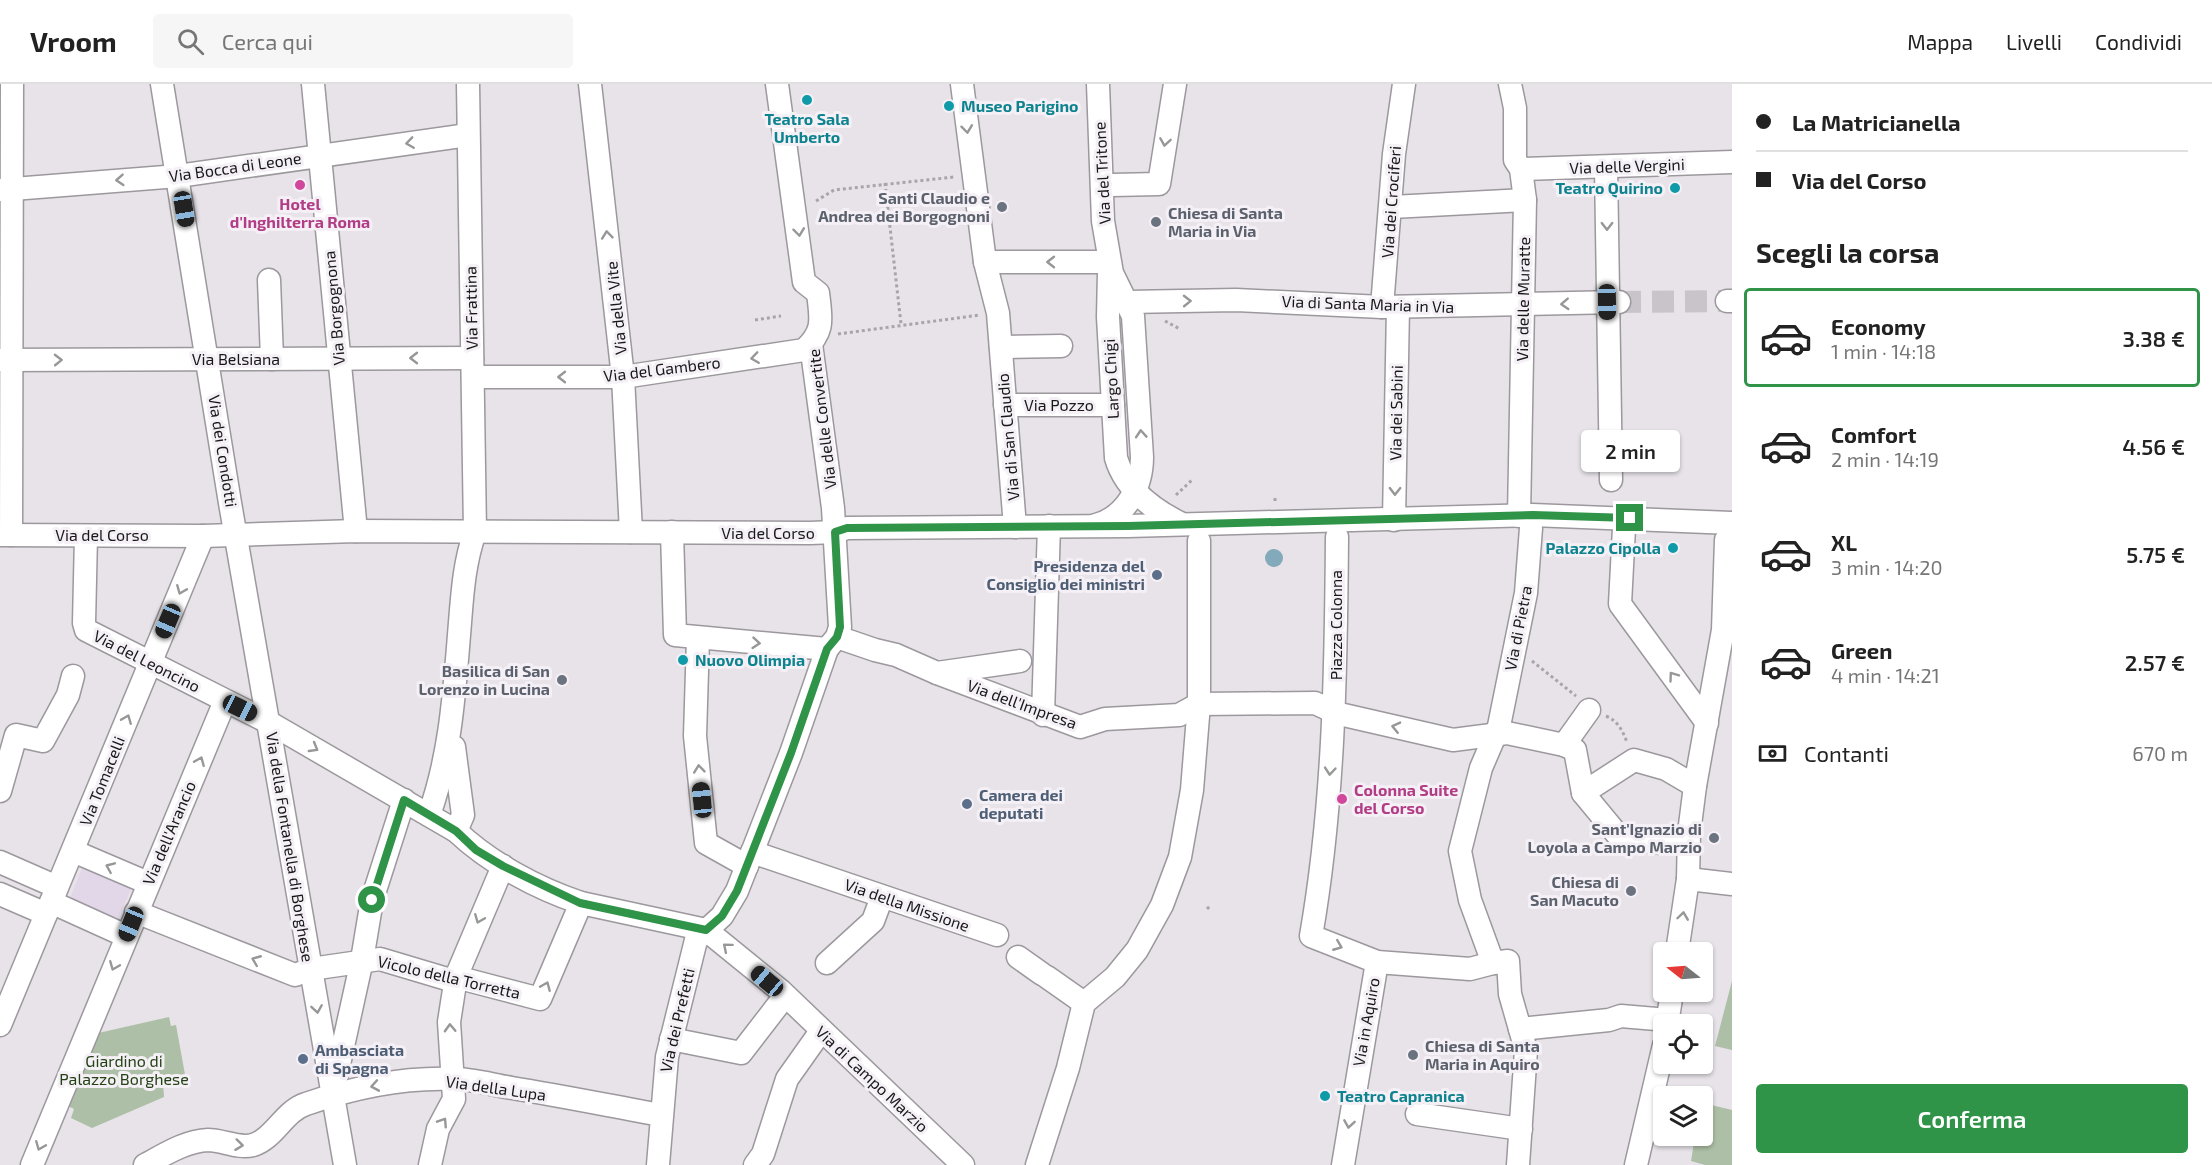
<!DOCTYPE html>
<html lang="it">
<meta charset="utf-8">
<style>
:root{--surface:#fff;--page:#f6f6f6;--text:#222;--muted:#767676;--line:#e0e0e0;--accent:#2f9348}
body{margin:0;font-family:"Exo 2",sans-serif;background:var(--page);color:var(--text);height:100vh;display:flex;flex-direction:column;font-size:22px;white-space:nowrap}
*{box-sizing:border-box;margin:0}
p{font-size:20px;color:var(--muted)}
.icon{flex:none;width:33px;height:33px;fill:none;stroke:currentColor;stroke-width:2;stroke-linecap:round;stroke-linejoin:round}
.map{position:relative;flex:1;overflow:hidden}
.panel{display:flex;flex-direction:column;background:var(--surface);width:480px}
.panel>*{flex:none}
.hud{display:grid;align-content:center;height:132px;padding:0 24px;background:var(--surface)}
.needle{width:39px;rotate:287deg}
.buttons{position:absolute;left:1653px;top:858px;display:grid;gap:12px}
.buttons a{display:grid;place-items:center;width:60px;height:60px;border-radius:6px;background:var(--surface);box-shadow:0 2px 4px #0004;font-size:30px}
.end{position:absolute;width:27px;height:27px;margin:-14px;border:8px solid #2f9348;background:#fff;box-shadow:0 0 0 3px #fff}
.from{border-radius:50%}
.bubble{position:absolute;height:42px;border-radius:6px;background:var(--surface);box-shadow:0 2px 4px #0004;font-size:20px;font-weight:600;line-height:42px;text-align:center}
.car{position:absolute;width:18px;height:36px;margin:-18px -9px;border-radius:8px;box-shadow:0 0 4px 2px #0007;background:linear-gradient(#222 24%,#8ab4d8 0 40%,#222 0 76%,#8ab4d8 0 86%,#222 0)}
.hud b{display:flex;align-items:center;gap:21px;height:57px;font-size:22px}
.hud b+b{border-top:2px solid var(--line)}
.hud i{width:15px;height:15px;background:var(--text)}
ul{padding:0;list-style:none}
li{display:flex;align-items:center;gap:18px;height:99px;margin:0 12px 9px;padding:0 12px;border:3px solid transparent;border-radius:6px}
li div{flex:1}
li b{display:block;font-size:22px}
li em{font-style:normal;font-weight:600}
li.current{border-color:var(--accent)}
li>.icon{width:54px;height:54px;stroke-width:1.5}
h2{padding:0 24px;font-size:27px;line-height:72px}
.pay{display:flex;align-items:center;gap:15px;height:66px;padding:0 24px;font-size:22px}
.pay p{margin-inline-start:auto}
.primary-button{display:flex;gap:12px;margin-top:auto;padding:12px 24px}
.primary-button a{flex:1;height:69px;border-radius:6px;background:var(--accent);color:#fff;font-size:24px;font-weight:600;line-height:69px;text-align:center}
header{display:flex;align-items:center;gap:36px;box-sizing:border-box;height:84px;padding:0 30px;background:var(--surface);border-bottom:2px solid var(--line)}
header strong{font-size:28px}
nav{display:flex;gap:33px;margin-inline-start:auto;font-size:21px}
.search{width:420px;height:54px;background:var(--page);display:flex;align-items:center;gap:15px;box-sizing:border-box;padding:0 21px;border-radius:6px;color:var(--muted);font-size:22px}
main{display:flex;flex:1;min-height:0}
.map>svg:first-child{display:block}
.commercial{fill:#e2d6e9}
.green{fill:#adbfa6}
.water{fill:#82aaba}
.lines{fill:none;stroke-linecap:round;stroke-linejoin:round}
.minor-tunnel{stroke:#c8c4ca;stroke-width:22;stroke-dasharray:22 11;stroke-linecap:butt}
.minor-casing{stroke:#9c989d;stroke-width:25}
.path{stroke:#a8a5aa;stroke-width:3;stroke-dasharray:3 3;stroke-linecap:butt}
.minor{stroke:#fff;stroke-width:22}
.oneway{stroke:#979798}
.route{stroke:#2f9348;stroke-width:8}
.culture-dot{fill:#0f9aa8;stroke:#f4f0f6;stroke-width:2}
.hotel-dot{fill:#d1479c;stroke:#f4f0f6;stroke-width:2}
.worship-dot{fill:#6b7280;stroke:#f4f0f6;stroke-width:2}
.service-dot{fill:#5c6f8a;stroke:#f4f0f6;stroke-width:2}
.labels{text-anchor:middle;stroke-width:6;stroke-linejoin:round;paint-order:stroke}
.culture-label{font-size:16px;font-weight:bold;fill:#0d838f;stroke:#f4f0f6;text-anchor:start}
.street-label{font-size:16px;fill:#181719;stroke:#f4f0f6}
.worship-label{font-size:16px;font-weight:bold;fill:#5b616d;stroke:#f4f0f6;text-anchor:end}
.hotel-label{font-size:16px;font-weight:bold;fill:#b23c85;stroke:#f4f0f6}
.service-label{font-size:16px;font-weight:bold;fill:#4e5e75;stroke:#f4f0f6;text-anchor:start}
.park-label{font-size:16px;fill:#234113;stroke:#f4f0f6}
</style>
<header>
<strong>Vroom</strong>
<div class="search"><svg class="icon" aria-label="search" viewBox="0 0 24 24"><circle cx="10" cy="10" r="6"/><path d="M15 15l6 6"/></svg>Cerca qui</div>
<nav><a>Mappa</a><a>Livelli</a><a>Condividi</a></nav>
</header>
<main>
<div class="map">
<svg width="1732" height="1081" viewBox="0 0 1732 1081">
<rect width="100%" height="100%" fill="#e7e3e9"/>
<polygon class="commercial" points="83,782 132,803 117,837 69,817"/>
<g class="green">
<polygon points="1732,897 1732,966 1715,962"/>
<polygon points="169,933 171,942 176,941 186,996 163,999 164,1013 92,1044 71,1034 74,1025 66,1021 94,950"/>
<polygon points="1703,1019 1732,1026 1732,1081 1705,1081 1691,1077 1695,1052 1702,1052"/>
</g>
<circle class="water" cx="1274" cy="474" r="9"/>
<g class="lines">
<polyline class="minor-tunnel" points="1619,218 1727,217"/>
<defs>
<g id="minor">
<polyline points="162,0 230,419 345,1081"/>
<polyline points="313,0 356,447"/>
<polyline points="590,0 623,293 631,448"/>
<polyline points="962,0 985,178 998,229 1015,443"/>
<polyline points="1510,0 1515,24 1515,76 1521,85 1525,116 1519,432"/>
<polyline points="1606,83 1611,396"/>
<polyline points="1521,85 1732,78"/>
<polyline points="1112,101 1159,100 1175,0"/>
<polyline points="0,106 178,92 468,51"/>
<polyline points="1392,123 1525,116"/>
<polyline points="985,178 1109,178"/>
<path d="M1109 188 1108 233 1116 374C1125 405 1152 425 1180 439"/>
<polyline points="269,196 272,275"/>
<polyline points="1727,217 1732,217"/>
<polyline points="1128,218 1236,216 1382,223 1619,218"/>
<polyline points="1382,223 1394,70 1404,0"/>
<polyline points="1001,263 1061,262"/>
<polyline points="0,276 472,274"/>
<path d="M473 293H623L804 266C825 247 821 235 818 209L804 198 777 0"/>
<polyline points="1005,321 1113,321"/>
<polyline points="1394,436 1398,223"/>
<path d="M1096 441C1126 433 1142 403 1142 373L1133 232 1112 189 1103 137 1098 0"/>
<polyline points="1624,444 1620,520 1707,639"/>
<polyline points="672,448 675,551 827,565"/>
<polyline points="0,451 203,452 356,447 810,449 835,448 847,444 1128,442 1532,431 1732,439"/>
<polyline points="11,451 12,0"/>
<path d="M86 452 84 539 86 546 270 639 456 747C490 779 536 804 581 819L706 846 781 907 963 1081"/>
<path d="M1337 453C1336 587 1334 720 1311 852L1377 878 1470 885 1493 879"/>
<polyline points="837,553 875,566 896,571 937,589 1020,577"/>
<polyline points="698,554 695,652 706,759 747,782"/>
<polyline points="937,589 1080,643 1105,635 1179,631 1199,620 1315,619 1330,626"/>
<polyline points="1335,629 1453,656 1507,649 1564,661 1575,666 1583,709 1621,755 1663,759 1689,749"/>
<polyline points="1043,631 1049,442"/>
<polyline points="1564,661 1589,626"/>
<polyline points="454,663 463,731 456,747"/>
<polyline points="0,707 16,651 43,657 68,611 73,592"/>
<polyline points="1583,709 1634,676 1666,685 1695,702"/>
<path d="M429 731C450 672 454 613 459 551 462 516 463 482 475 448L468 0"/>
<polyline points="73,767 148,799"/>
<polyline points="752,768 997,851"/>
<polyline points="0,778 57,803"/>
<polyline points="1688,795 1732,800"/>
<polyline points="0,810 46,830"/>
<polyline points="51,818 126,852"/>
<polyline points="136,828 295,891 311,885 380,875 447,895 456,893 540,915 581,819"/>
<polyline points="1677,868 1688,795 1689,749 1695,702 1723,546 1726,456"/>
<polyline points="1018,873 1042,890"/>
<polyline points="827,879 873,837 882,813"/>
<polyline points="1047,893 1084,919"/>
<polyline points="1667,940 1672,908"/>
<polyline points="0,941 203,452"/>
<polyline points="1520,945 1609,936 1621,932 1668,936"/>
<polyline points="671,955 741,969 785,912"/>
<polyline points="334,1003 362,876 372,816 404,716"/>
<polyline points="1417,1030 1521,1045"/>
<polyline points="32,1081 225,617"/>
<path d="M145 1081C164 1071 185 1057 208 1056 223 1056 238 1065 253 1061 275 1054 284 1027 306 1020 352 1004 405 993 454 995 473 995 493 1001 512 1004 562 1012 611 1022 661 1031"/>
<polyline points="430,1081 438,1045 454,1015 449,938 456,893 503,782"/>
<polyline points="658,1081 667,973 696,856 722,832 737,807 791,669 827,565 837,553 840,543 833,424 811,260"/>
<polyline points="755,1081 763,1070 787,995 821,947"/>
<polyline points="1037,1081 1068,984 1084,919 1115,893 1137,866 1162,821 1180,773 1192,706 1199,620 1199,457"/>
<polyline points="1343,1081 1377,878"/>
<polyline points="1518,1081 1526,966 1510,910 1508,877 1493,879 1470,816 1460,767 1481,684 1499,642 1526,509 1531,444"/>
<polyline points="1636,1081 1664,961"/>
</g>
</defs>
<use href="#minor" class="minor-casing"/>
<g class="path">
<polyline points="885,99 901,240"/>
<polyline points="816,117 834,106 954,93"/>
<polyline points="755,236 781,232"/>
<polyline points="1165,237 1180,245"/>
<polyline points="838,250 980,231"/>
<polyline points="1176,411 1192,396"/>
<polyline points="1275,414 1275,420"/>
<polyline points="1532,577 1576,612"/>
<path d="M1606 632C1618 637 1622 646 1627 658"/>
<polyline points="1207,825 1210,822"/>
</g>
<use href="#minor" class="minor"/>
</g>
<defs><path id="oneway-chevron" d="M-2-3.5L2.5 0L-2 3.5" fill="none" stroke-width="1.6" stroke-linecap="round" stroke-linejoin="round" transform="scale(1.5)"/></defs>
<g class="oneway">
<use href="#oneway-chevron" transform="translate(967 45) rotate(83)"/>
<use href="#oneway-chevron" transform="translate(1165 58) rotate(99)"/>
<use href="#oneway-chevron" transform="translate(410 59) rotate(172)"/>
<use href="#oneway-chevron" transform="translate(120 96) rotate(176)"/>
<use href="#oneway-chevron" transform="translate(1607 142) rotate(90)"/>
<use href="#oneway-chevron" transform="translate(799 148) rotate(83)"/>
<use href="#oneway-chevron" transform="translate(607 151) rotate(-96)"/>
<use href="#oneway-chevron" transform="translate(1051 178) rotate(-180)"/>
<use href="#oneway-chevron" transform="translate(1187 217) rotate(-1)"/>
<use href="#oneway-chevron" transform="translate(1565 220) rotate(177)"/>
<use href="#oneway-chevron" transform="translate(414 274) rotate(180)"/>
<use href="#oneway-chevron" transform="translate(755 274) rotate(172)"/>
<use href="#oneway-chevron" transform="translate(58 276) rotate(-1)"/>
<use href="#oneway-chevron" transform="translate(562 293) rotate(180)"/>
<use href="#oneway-chevron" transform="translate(1141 350) rotate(-94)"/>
<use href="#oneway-chevron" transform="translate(1395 407) rotate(91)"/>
<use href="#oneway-chevron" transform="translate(181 506) rotate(112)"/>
<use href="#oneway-chevron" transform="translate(756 559) rotate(5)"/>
<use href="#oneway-chevron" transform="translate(1673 592) rotate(-126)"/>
<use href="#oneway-chevron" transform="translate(127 635) rotate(-68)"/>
<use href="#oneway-chevron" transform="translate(1396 643) rotate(-167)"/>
<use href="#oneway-chevron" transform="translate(314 664) rotate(30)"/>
<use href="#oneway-chevron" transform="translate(200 677) rotate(-67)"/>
<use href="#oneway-chevron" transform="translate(699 685) rotate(-96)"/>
<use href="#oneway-chevron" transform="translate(1330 687) rotate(95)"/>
<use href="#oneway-chevron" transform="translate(110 783) rotate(-157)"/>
<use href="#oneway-chevron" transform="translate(1683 832) rotate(-82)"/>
<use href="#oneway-chevron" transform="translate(479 835) rotate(112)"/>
<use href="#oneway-chevron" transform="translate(1338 862) rotate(22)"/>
<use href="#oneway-chevron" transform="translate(727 863) rotate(-140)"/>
<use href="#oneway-chevron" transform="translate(256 876) rotate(-158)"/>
<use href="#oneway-chevron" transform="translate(114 882) rotate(112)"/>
<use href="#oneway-chevron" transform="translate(546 902) rotate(-67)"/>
<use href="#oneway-chevron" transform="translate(317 925) rotate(81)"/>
<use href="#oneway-chevron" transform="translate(450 944) rotate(-92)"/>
<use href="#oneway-chevron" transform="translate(375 1002) rotate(170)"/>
<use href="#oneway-chevron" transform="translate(443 1038) rotate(-57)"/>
<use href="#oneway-chevron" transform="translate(1349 1040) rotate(99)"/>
<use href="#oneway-chevron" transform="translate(239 1061) rotate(7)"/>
<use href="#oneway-chevron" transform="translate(40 1062) rotate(112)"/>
</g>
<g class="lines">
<polyline class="route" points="372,816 404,716 456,747 476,766 503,782 580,819 706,846 722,832 737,807 791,669 827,565 837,553 840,543 835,448 847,444 1128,442 1533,431 1630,434"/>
</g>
<g class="culture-dot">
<circle cx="807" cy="16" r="6"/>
<circle cx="949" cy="22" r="6"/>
<circle cx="1675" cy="104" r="6"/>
<circle cx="1673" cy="464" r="6"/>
<circle cx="683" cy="576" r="6"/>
<circle cx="1325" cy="1012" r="6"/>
</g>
<g class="hotel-dot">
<circle cx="300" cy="101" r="6"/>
<circle cx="1342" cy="715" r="6"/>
</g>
<g class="worship-dot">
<circle cx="1002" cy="123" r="6"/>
<circle cx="1156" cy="138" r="6"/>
<circle cx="562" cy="596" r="6"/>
<circle cx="1714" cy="754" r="6"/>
<circle cx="1631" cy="807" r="6"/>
<circle cx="1413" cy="971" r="6"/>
</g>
<g class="service-dot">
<circle cx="1157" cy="491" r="6"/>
<circle cx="967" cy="720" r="6"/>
<circle cx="303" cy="975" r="6"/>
</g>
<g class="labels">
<g class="culture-label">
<text x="961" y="28">Museo Parigino</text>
<text x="807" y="41" text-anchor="middle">Teatro Sala<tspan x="807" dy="18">Umberto</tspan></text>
<text x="1663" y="110" text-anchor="end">Teatro Quirino</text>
<text x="1661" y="470" text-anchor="end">Palazzo Cipolla</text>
<text x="695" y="582">Nuovo Olimpia</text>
<text x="1337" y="1018">Teatro Capranica</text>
</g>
<g class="street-label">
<text transform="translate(1627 82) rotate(-2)" y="6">Via delle Vergini</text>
<text transform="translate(235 83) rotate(-8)" y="6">Via Bocca di Leone</text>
<text transform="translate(1102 89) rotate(-93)" y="6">Via del Tritone</text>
<text transform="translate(1391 118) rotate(-86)" y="6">Via dei Crociferi</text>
<text transform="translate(1523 215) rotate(-89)" y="6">Via delle Muratte</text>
<text transform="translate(1368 220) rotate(2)" y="6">Via di Santa Maria in Via</text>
<text transform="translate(334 224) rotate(-95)" y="6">Via Borgognona</text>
<text transform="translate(471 224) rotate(-91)" y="6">Via Frattina</text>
<text transform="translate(616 224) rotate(-96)" y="6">Via della Vite</text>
<text x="236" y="281">Via Belsiana</text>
<text transform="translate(662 285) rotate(-7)" y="6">Via del Gambero</text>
<text transform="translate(1111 295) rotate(-93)" y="6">Largo Chigi</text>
<text x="1059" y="327">Via Pozzo</text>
<text transform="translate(1396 329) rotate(-89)" y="6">Via dei Sabini</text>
<text transform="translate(822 335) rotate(-97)" y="6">Via delle Convertite</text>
<text transform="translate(1008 353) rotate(-95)" y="6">Via di San Claudio</text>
<text transform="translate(223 367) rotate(81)" y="6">Via dei Condotti</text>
<text x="768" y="455">Via del Corso</text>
<text x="102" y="457">Via del Corso</text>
<text transform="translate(1336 541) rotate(-90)" y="6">Piazza Colonna</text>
<text transform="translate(1518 544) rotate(-79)" y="6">Via di Pietra</text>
<text transform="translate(147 577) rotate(27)" y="6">Via del Leoncino</text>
<text transform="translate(1022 620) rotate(20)" y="6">Via dell'Impresa</text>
<text transform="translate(102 697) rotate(-68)" y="6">Via Tomacelli</text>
<text transform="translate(169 749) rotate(-67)" y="6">Via dell'Arancio</text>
<text transform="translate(290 763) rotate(81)" y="6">Via della Fontanella di Borghese</text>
<text transform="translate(907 821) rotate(19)" y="6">Via della Missione</text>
<text transform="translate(449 893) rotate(13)" y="6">Vicolo della Torretta</text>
<text transform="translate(677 936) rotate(-77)" y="6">Via dei Prefetti</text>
<text transform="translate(1366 938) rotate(-80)" y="6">Via in Aquiro</text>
<text transform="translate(872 995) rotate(43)" y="6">Via di Campo Marzio</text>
<text transform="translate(496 1004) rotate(8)" y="6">Via della Lupa</text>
</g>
<g class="worship-label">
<text x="990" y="120">Santi Claudio e<tspan x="990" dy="18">Andrea dei Borgognoni</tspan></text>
<text x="1168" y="135" text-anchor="start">Chiesa di Santa<tspan x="1168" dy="18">Maria in Via</tspan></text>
<text x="550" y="593">Basilica di San<tspan x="550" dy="18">Lorenzo in Lucina</tspan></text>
<text x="1702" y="751">Sant'Ignazio di<tspan x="1702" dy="18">Loyola a Campo Marzio</tspan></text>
<text x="1619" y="804">Chiesa di<tspan x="1619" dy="18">San Macuto</tspan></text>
<text x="1425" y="968" text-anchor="start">Chiesa di Santa<tspan x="1425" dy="18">Maria in Aquiro</tspan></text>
</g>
<g class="hotel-label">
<text x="300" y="126">Hotel<tspan x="300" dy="18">d'Inghilterra Roma</tspan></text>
<text x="1354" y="712" text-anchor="start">Colonna Suite<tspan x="1354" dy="18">del Corso</tspan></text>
</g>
<g class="service-label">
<text x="1145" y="488" text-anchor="end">Presidenza del<tspan x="1145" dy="18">Consiglio dei ministri</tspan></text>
<text x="979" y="717">Camera dei<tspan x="979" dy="18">deputati</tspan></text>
<text x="315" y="972">Ambasciata<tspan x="315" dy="18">di Spagna</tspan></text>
</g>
<g class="park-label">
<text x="124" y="983">Giardino di<tspan x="124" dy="18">Palazzo Borghese</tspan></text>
</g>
</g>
</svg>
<div class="buttons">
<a><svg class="needle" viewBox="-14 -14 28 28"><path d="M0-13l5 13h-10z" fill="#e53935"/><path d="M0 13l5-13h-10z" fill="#767676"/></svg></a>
<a><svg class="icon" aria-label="locate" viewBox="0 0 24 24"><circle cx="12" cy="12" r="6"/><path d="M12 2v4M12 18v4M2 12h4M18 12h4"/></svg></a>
<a><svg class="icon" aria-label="layers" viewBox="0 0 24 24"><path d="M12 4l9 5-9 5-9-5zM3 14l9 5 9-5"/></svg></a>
</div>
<i class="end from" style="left:372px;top:816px"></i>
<i class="end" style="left:1630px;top:434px"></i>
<div class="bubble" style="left:1581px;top:346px;width:99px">2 min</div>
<i class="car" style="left:184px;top:125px;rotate:171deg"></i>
<i class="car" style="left:1607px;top:218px;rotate:179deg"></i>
<i class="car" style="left:168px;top:537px;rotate:203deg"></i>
<i class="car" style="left:240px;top:624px;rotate:116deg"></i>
<i class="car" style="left:702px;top:716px;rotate:354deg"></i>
<i class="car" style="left:131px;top:840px;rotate:202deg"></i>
<i class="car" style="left:767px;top:897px;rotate:310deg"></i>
</div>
<section class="panel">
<div class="hud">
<b><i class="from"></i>La Matricianella</b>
<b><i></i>Via del Corso</b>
</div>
<h2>Scegli la corsa</h2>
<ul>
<li class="current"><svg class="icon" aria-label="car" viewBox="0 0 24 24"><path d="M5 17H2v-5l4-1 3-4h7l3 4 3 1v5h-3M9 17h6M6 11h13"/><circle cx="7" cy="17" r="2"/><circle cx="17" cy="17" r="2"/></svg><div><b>Economy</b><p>1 min · 14:18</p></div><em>3.38 €</em></li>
<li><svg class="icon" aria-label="car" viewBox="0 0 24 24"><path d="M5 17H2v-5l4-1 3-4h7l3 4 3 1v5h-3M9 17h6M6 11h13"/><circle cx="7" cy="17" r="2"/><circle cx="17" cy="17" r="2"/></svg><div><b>Comfort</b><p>2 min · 14:19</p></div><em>4.56 €</em></li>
<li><svg class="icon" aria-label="car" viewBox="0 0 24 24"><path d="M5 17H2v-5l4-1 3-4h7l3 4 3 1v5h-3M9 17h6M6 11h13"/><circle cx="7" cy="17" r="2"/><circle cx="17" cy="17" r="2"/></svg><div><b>XL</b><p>3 min · 14:20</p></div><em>5.75 €</em></li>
<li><svg class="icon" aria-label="car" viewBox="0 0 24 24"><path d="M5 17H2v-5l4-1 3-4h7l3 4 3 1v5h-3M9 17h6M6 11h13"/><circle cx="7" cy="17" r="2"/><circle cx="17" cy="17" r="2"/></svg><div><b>Green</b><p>4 min · 14:21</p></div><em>2.57 €</em></li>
</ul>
<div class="pay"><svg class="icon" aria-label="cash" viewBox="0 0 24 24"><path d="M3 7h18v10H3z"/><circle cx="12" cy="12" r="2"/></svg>Contanti<p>670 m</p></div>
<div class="primary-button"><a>Conferma</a></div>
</section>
</main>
